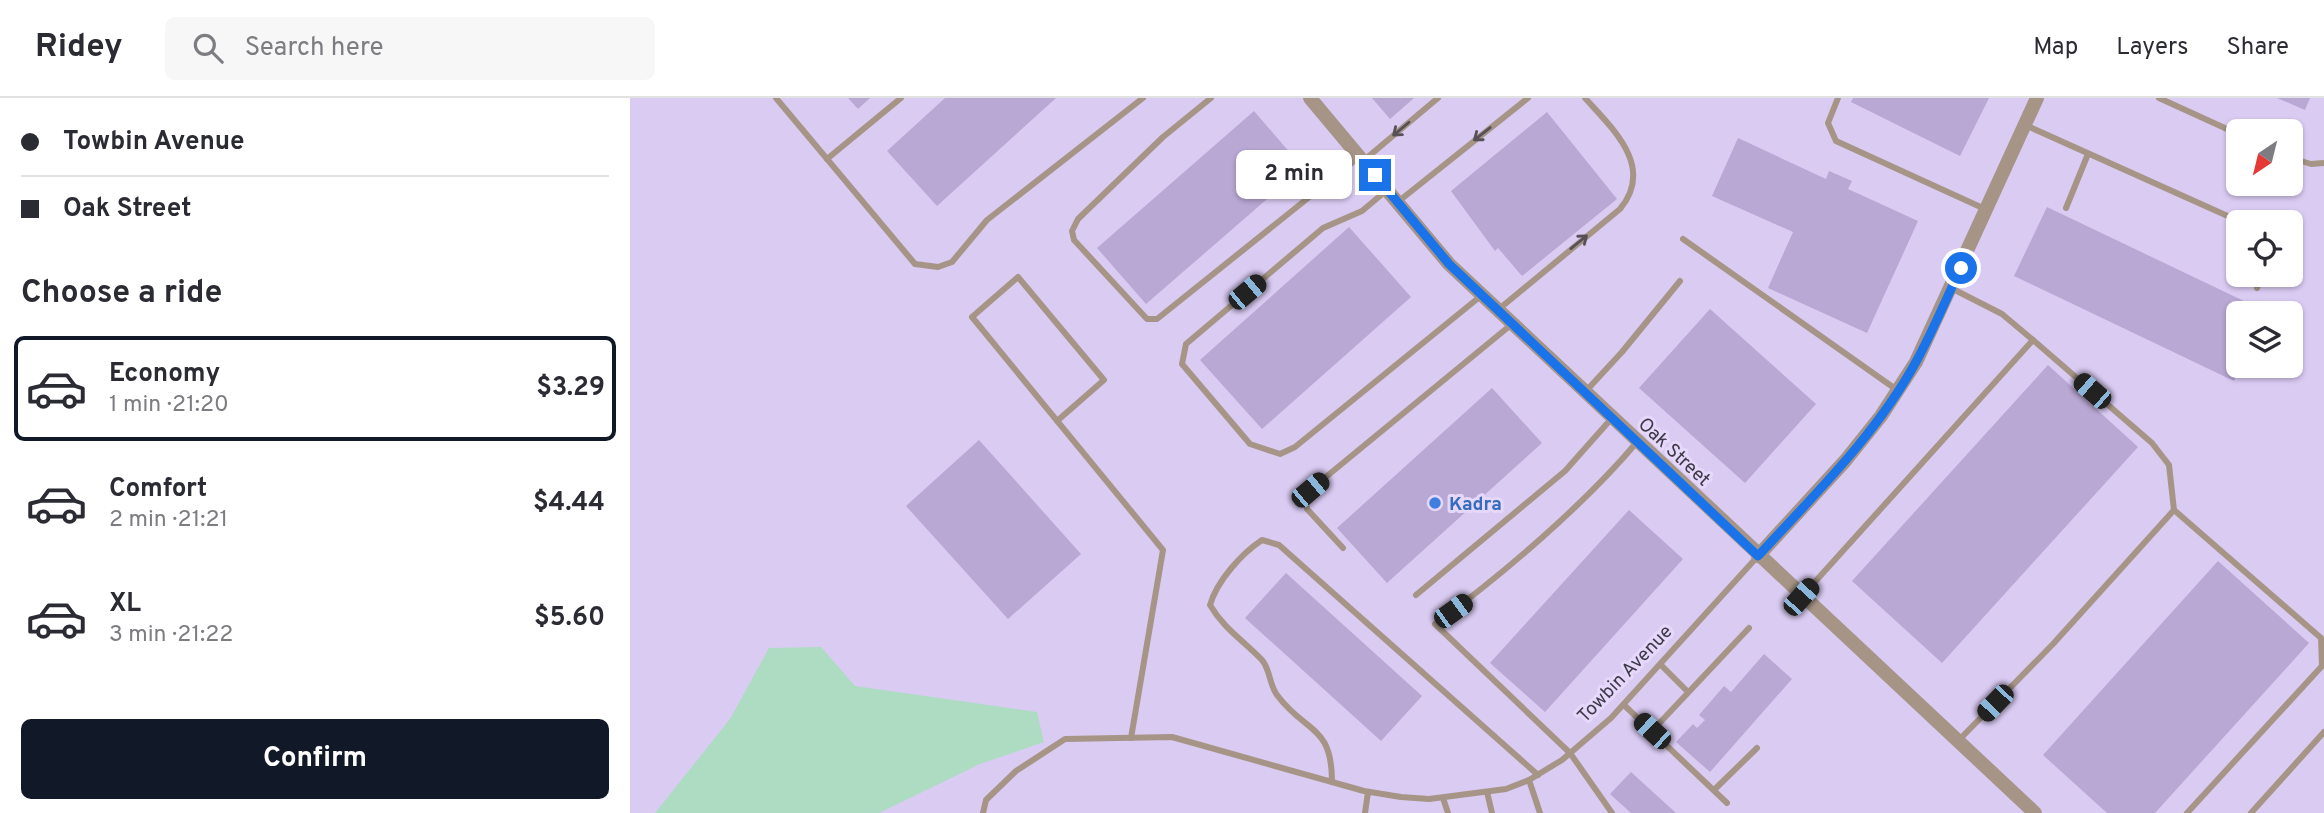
<!DOCTYPE html>
<meta charset="utf-8">
<style>
:root{--surface:#fff;--page:#f7f7f7;--text:#2b2b33;--muted:#7c7c81;--line:#e1e1e2;--accent:#111827}
body{margin:0;font-family:Overpass,sans-serif;background:var(--page);color:var(--text);height:100vh;display:flex;flex-direction:column;font-size:26px;white-space:nowrap}
*{box-sizing:border-box;margin:0}
p{font-size:23px;color:var(--muted)}
.icon{flex:none;width:38px;height:38px;fill:none;stroke:currentColor;stroke-width:2;stroke-linecap:round;stroke-linejoin:round}
.map{position:relative;flex:1;overflow:hidden}
.drawer{display:flex;flex-direction:column;background:var(--surface);width:630px}
.drawer>*{flex:none}
.top-card{display:grid;align-content:center;height:154px;padding:0 21px;background:var(--surface)}
.needle{width:46px;rotate:215deg}
.fabs{position:absolute;left:1596px;top:21px;display:grid;gap:14px}
.fabs a{display:grid;place-items:center;width:77px;height:77px;border-radius:10px;background:var(--surface);box-shadow:0 2px 5px #0004;font-size:35px}
.end{position:absolute;width:32px;height:32px;margin:-16px;border:9px solid #1a73e8;background:#fff;box-shadow:0 0 0 4px #fff}
.from{border-radius:50%}
.bubble{position:absolute;height:49px;border-radius:10px;background:var(--surface);box-shadow:0 2px 5px #0004;font-size:23px;font-weight:700;line-height:49px;text-align:center}
.car{position:absolute;width:21px;height:42px;margin:-21px -10px;border-radius:9px;box-shadow:0 0 5px 2px #0007;background:linear-gradient(#222 24%,#8ab4d8 0 40%,#222 0 76%,#8ab4d8 0 86%,#222 0)}
.top-card b{display:flex;align-items:center;gap:24px;height:66px;font-size:26px}
.top-card b+b{border-top:2px solid var(--line)}
.top-card i{width:18px;height:18px;background:var(--text)}
ul{padding:0;list-style:none}
li{display:flex;align-items:center;gap:21px;height:105px;margin:0 14px 10px;padding:0 7px;border:4px solid transparent;border-radius:10px}
li div{flex:1}
li b{display:block;font-size:26px}
li em{font-style:normal;font-weight:700}
li.current{border-color:var(--accent)}
li>.icon{width:63px;height:63px;stroke-width:1.5}
h2{padding:0 21px;font-size:32px;line-height:84px}
.button{display:flex;gap:14px;margin-top:auto;padding:14px 21px}
.button a{flex:1;height:80px;border-radius:10px;background:var(--accent);color:#fff;font-size:28px;font-weight:700;line-height:80px;text-align:center}
header{display:flex;align-items:center;gap:42px;box-sizing:border-box;height:98px;padding:0 35px;background:var(--surface);border-bottom:2px solid var(--line)}
header strong{font-size:33px}
nav{display:flex;gap:38px;margin-inline-start:auto;font-size:24px}
.search{width:490px;height:63px;background:var(--page);display:flex;align-items:center;gap:18px;box-sizing:border-box;padding:0 24px;border-radius:10px;color:var(--muted);font-size:26px}
main{display:flex;flex:1;min-height:0}
.map>svg:first-child{display:block}
.built{fill:#dacbf3;fill-rule:evenodd}
.green{fill:#addcc2}
.building{fill:#b9a7d4}
.lines{fill:none;stroke-linecap:round;stroke-linejoin:round}
.service{stroke:#a69586;stroke-width:6}
.tertiary{stroke:#a69586;stroke-width:14}
.oneway{stroke:#585057}
.route{stroke:#1a73e8;stroke-width:9}
.shop-dot{fill:#3f7fe0;stroke:#e5d8fa;stroke-width:2.5}
.labels{text-anchor:middle;stroke-width:6;stroke-linejoin:round;paint-order:stroke}
.street-label{font-size:19px;fill:#3e3947;stroke:#e5d8fa}
.shop-label{font-size:19px;font-weight:bold;fill:#366cbe;stroke:#e5d8fa;text-anchor:start}
</style>
<header>
<strong>Ridey</strong>
<div class="search"><svg class="icon" aria-label="search" viewBox="0 0 24 24"><circle cx="10" cy="10" r="6"/><path d="M15 15l6 6"/></svg>Search here</div>
<nav><a>Map</a><a>Layers</a><a>Share</a></nav>
</header>
<main>
<section class="drawer">
<div class="top-card">
<b><i class="from"></i>Towbin Avenue</b>
<b><i></i>Oak Street</b>
</div>
<h2>Choose a ride</h2>
<ul>
<li class="current"><svg class="icon" aria-label="car" viewBox="0 0 24 24"><path d="M5 17H2v-5l4-1 3-4h7l3 4 3 1v5h-3M9 17h6M6 11h13"/><circle cx="7" cy="17" r="2"/><circle cx="17" cy="17" r="2"/></svg><div><b>Economy</b><p>1 min · 21:20</p></div><em>$3.29</em></li>
<li><svg class="icon" aria-label="car" viewBox="0 0 24 24"><path d="M5 17H2v-5l4-1 3-4h7l3 4 3 1v5h-3M9 17h6M6 11h13"/><circle cx="7" cy="17" r="2"/><circle cx="17" cy="17" r="2"/></svg><div><b>Comfort</b><p>2 min · 21:21</p></div><em>$4.44</em></li>
<li><svg class="icon" aria-label="car" viewBox="0 0 24 24"><path d="M5 17H2v-5l4-1 3-4h7l3 4 3 1v5h-3M9 17h6M6 11h13"/><circle cx="7" cy="17" r="2"/><circle cx="17" cy="17" r="2"/></svg><div><b>XL</b><p>3 min · 21:22</p></div><em>$5.60</em></li>
</ul>
<div class="button"><a>Confirm</a></div>
</section>
<div class="map">
<svg width="1694" height="715" viewBox="0 0 1694 715">
<rect width="100%" height="100%" fill="#e5d8fa"/>
<path class="built" d="M0 0H1694V715H0ZM1608 33H1661V86H1608ZM1608 124H1661V177H1608ZM1608 215H1661V268H1608Z"/>
<polygon class="green" points="191,549 225,588 407,614 414,644 350,666 249,715 25,715 100,621 139,550"/>
<g class="building">
<polygon points="218,0 240,0 228,11"/>
<polygon points="315,0 426,0 307,108 257,53"/>
<polygon points="742,0 784,0 760,21"/>
<polygon points="1223,0 1359,0 1330,58 1221,4"/>
<polygon points="1647,0 1680,0 1675,12"/>
<polygon points="624,13 673,70 516,206 467,150"/>
<polygon points="917,14 987,101 892,178 868,150 865,153 821,93"/>
<polygon points="1108,40 1196,81 1199,73 1222,83 1218,91 1288,123 1237,235 1138,190 1163,134 1082,98"/>
<polygon points="1417,109 1639,215 1608,215 1608,268 1611,268 1604,283 1384,178"/>
<polygon points="719,129 781,199 632,331 570,262"/>
<polygon points="1080,211 1186,306 1115,385 1009,290"/>
<polygon points="1418,267 1508,349 1312,565 1222,483"/>
<polygon points="862,290 912,345 757,485 707,430"/>
<polygon points="349,342 451,456 378,521 276,408"/>
<polygon points="999,412 1053,461 915,614 860,565"/>
<polygon points="1588,463 1679,545 1525,715 1477,715 1413,657"/>
<polygon points="656,475 792,598 751,643 615,520"/>
<polygon points="1134,556 1162,581 1080,674 1046,644 1063,626 1067,630 1075,622 1069,617 1094,588 1101,594"/>
<polygon points="1001,674 1046,715 1001,715 980,696"/>
</g>
<g class="lines">
<g class="service">
<polyline points="146,0 285,166 308,169 322,164 357,122 513,0"/>
<polyline points="581,0 533,39 448,121 442,133 444,142 517,221 527,221 728,60"/>
<polyline points="1208,0 1198,25 1206,43 1355,111"/>
<polyline points="1529,0 1608,36"/>
<polyline points="1395,27 1611,124"/>
<polyline points="1661,60 1681,66 1694,65"/>
<polyline points="197,61 271,0"/>
<polyline points="733,63 808,0"/>
<polyline points="757,92 732,113 693,130 556,246 552,266 620,346 650,356 665,349 852,197"/>
<polyline points="769,103 898,0"/>
<polyline points="1436,110 1458,56"/>
<polyline points="1053,141 1267,292"/>
<polyline points="1321,190 1372,216 1403,242"/>
<polyline points="1627,190 1633,177"/>
<path d="M869 211 990 111C1025 69 983 31 955 0"/>
<polyline points="956,293 992,254 1050,183"/>
<polyline points="427,323 474,282 388,179 342,219 533,452 501,640"/>
<polyline points="713,450 677,411 675,401 680,392 882,226"/>
<polyline points="1174,496 1403,242 1522,345 1539,367 1544,412 1691,540 1692,568 1557,715"/>
<polyline points="786,497 935,373 982,320"/>
<polyline points="1031,567 1058,594"/>
<polyline points="994,607 1097,705"/>
<polyline points="1022,633 1119,530"/>
<polyline points="1328,643 1423,546 1544,412"/>
<polyline points="899,682 910,715"/>
<path d="M702 684C702 626 676 636 647 597 639 586 640 571 632 562 614 543 594 531 580 507 587 483 611 456 632 442L649 447 908 677"/>
<polyline points="1084,692 1127,650"/>
<polyline points="857,694 862,715"/>
<polyline points="813,700 818,715"/>
<polyline points="353,715 356,702 386,673 435,641 542,639 734,693 771,699 799,701 876,691 899,682 932,662 981,620 1128,458"/>
<polyline points="735,715 738,694"/>
<path d="M982 715 940 655 805 526C872 477 954 407 1007 344"/>
<polyline points="1621,715 1694,634"/>
</g>
<g class="tertiary">
<polyline points="680,0 819,166 1405,715"/>
<polyline points="1128,458 1215,363 1251,318 1286,264 1407,0"/>
</g>
</g>
<defs><path id="oneway-shaft" d="M-6 0H5M1.5-3L5.5 0L1.5 3" fill="none" stroke-width="1.6" stroke-linecap="round" stroke-linejoin="round" transform="scale(1.75)"/></defs>
<g class="oneway">
<use href="#oneway-shaft" transform="translate(771 31) rotate(140)"/>
<use href="#oneway-shaft" transform="translate(852 36) rotate(142)"/>
<use href="#oneway-shaft" transform="translate(949 144) rotate(-39)"/>
</g>
<g class="lines">
<path class="route" d="M745 77 819 166 1128 458C1184 397 1247 336 1287 262 1303 233 1316 201 1331 170"/>
</g>
<circle class="shop-dot" cx="805" cy="405" r="7"/>
<g class="labels">
<g class="street-label">
<text transform="translate(1045 353) rotate(43)" y="7">Oak Street</text>
<text transform="translate(994 575) rotate(-46)" y="7">Towbin Avenue</text>
</g>
<g class="shop-label">
<text x="819" y="412">Kadra</text>
</g>
</g>
</svg>
<div class="fabs">
<a><svg class="needle" viewBox="-14 -14 28 28"><path d="M0-13l5 13h-10z" fill="#e53935"/><path d="M0 13l5-13h-10z" fill="#7c7c81"/></svg></a>
<a><svg class="icon" aria-label="locate" viewBox="0 0 24 24"><circle cx="12" cy="12" r="6"/><path d="M12 2v4M12 18v4M2 12h4M18 12h4"/></svg></a>
<a><svg class="icon" aria-label="layers" viewBox="0 0 24 24"><path d="M12 4l9 5-9 5-9-5zM3 14l9 5 9-5"/></svg></a>
</div>
<i class="end from" style="left:1331px;top:170px"></i>
<i class="end" style="left:745px;top:77px"></i>
<div class="bubble" style="left:606px;top:52px;width:116px">2 min</div>
<i class="car" style="left:617px;top:194px;rotate:50deg"></i>
<i class="car" style="left:1462px;top:293px;rotate:311deg"></i>
<i class="car" style="left:680px;top:392px;rotate:50deg"></i>
<i class="car" style="left:1171px;top:499px;rotate:42deg"></i>
<i class="car" style="left:823px;top:513px;rotate:54deg"></i>
<i class="car" style="left:1365px;top:605px;rotate:224deg"></i>
<i class="car" style="left:1022px;top:633px;rotate:313deg"></i>
</div>
</main>
